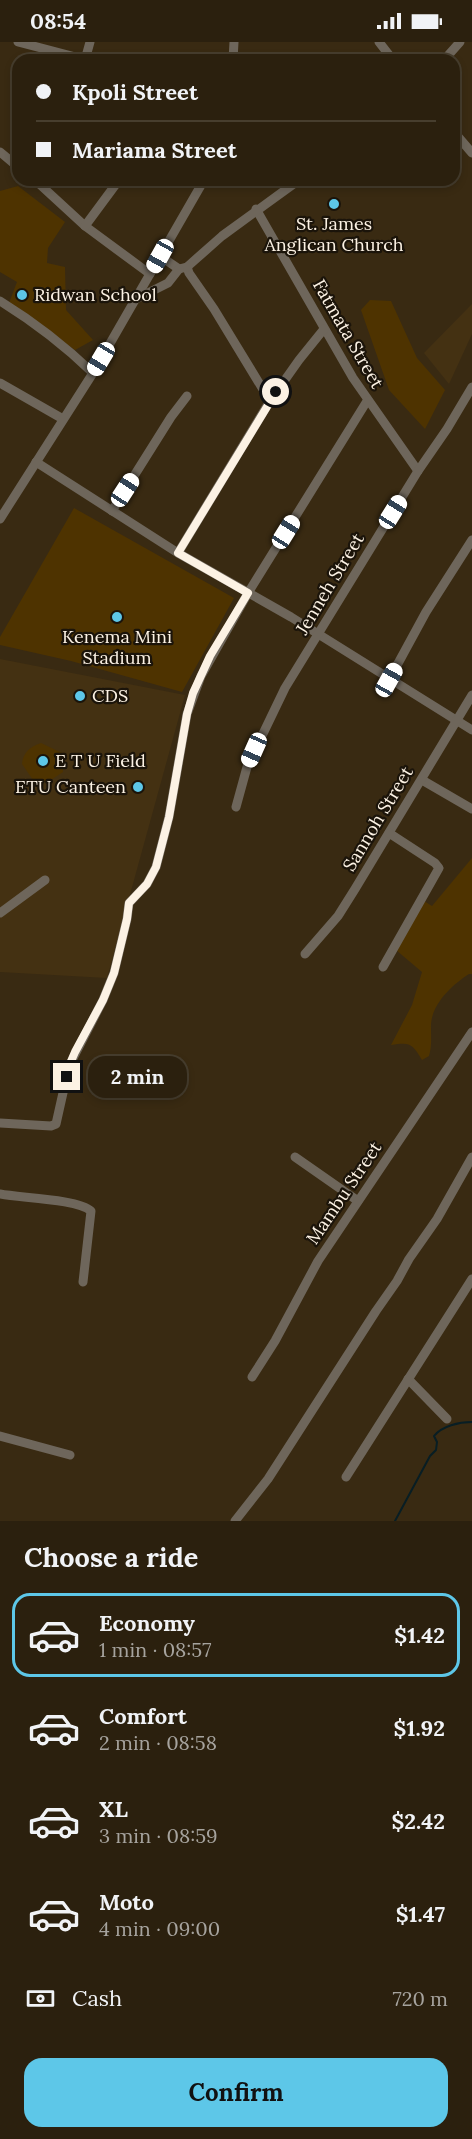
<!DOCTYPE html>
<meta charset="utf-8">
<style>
:root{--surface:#2b200e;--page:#332817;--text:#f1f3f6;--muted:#a6a39e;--line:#473e2e;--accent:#5dc7e8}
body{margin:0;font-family:Lora,serif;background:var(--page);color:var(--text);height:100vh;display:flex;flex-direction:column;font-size:22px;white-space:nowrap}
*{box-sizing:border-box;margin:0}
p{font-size:20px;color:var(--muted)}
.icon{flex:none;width:33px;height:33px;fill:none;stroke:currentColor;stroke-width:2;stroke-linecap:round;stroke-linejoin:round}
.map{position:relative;height:1479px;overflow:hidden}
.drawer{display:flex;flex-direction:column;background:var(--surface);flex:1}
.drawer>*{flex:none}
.banner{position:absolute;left:12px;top:12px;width:448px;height:132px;border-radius:18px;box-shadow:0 3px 9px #0003,0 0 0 2px var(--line);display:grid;align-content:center;height:132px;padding:0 24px;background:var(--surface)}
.end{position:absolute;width:27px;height:27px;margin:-14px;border:8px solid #fcf2e4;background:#111;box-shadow:0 0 0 3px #111}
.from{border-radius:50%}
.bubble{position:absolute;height:42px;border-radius:18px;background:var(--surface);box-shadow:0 3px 9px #0003,0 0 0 2px var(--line);font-size:20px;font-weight:700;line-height:42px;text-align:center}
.car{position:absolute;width:18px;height:36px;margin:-18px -9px;border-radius:8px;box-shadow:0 0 4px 2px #0007;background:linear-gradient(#fff 24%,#345 0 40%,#fff 0 76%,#345 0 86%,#fff 0)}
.banner b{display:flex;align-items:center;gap:21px;height:57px;font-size:22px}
.banner b+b{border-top:2px solid var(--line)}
.banner i{width:15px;height:15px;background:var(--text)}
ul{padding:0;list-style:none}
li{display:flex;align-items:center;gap:18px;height:84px;margin:0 12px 9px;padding:0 12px;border:3px solid transparent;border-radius:18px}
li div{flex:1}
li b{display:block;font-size:22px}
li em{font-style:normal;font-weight:700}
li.selected{border-color:var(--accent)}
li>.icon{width:54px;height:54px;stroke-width:1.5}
h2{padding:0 24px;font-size:27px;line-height:72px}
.pay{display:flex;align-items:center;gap:15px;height:66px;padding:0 24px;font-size:22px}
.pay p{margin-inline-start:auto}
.primary-button{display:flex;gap:12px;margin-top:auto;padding:12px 24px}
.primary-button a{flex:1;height:69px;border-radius:18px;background:var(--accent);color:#111;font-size:24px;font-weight:700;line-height:69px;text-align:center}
.status{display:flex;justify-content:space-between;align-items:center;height:42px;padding:0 30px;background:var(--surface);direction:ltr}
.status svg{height:16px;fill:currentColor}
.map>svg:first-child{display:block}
.built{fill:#443112}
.green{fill:#4e3300}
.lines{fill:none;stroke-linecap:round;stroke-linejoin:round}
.stream{stroke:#081e24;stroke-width:2}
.minor{stroke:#6e665b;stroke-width:9}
.route{stroke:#fcf2e4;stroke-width:8}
.poi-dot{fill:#5dc7e8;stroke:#1b140a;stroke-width:2}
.labels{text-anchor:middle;stroke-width:4.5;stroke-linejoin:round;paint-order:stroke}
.poi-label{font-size:18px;fill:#fcf2e4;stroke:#1b140a;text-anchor:start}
.street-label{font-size:18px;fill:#fcf2e4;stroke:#1b140a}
</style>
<div class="status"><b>08:54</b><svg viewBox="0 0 49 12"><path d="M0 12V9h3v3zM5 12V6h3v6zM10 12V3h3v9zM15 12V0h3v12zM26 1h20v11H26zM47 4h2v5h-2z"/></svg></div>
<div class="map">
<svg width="472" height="1479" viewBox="0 0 472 1479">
<rect width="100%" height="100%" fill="#392a12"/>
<g class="built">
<polygon points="472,262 472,292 449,342 424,311"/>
<polygon points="0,617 185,653 107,936 0,930"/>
</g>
<g class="green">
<polygon points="18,144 65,180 48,206 47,221 65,225 66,268 93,298 75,308 9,261 17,240 0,230 0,149"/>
<polygon points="370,258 391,259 417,316 445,348 425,387 389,348 361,268"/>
<polygon points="74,466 234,556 182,650 71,619 0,603 0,595"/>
<path d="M41 701 62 711 63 730 48 740 33 738 22 722C23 710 30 705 41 701Z"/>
<path d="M472 816V932H469C452 943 430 963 431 986 431 996 432 1004 429 1014L422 1018C412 1001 410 1000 391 1003L412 963 422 930 396 908 424 859 432 864Z"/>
</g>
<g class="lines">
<path class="stream" d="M395 1479 430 1414 436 1408 437 1400 434 1394C442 1384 459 1380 472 1380"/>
<g class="minor">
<polyline points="18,0 87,18"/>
<polyline points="379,0 393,18"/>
<polyline points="85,18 90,0"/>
<polyline points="233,18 234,0"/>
<polyline points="444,18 460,0"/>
<polyline points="454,90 472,111"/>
<polyline points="0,110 18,125"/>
<polyline points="35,138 85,184 150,232"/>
<polyline points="256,167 353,336 418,429"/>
<polyline points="85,184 119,138"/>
<polyline points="160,214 179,227"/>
<polyline points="187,225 189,231 214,267 270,359"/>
<polyline points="179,227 187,225 222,194 299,138"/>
<polyline points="136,257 168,241 179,227"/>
<path d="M0 259C34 280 64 303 93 331"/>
<polyline points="0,341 63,377"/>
<polyline points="36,420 178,511 291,575 472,688"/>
<polyline points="112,469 171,375 187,354"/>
<polyline points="0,477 93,331 204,138"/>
<polyline points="178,511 270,359 299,318 324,287"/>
<polyline points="389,638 426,570 472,498"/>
<polyline points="422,738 472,767"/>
<polyline points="236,765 247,725 285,646 418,429 447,387 472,345"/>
<polyline points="0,871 45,838"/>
<polyline points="305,912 338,874 355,847 472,653"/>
<polyline points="383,925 439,826 435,821 389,791"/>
<polyline points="0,1081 51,1084 56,1082 69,1024 103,958 114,931 127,877 129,861 147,842 156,825 169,775 187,672 201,634 248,551 367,359"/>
<polyline points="295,1115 358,1159"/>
<path d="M0 1152C20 1156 78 1157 91 1169L83 1240"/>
<polyline points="252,1335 275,1299 318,1219 472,990"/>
<polyline points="408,1337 447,1377"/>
<polyline points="0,1394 70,1413"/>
<polyline points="346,1435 472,1237"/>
<polyline points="235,1479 268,1437 376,1269 397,1239 409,1217 437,1177 472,1115"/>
</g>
</g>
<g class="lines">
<polyline class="route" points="67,1035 69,1024 75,1010 103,958 114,931 127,877 129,861 147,842 156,825 169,775 187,672 193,651 210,614 248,551 178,511 276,350"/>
</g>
<g class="poi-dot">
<circle cx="334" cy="162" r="6"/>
<circle cx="22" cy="253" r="6"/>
<circle cx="117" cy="575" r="6"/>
<circle cx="80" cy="654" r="6"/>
<circle cx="43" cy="719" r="6"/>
<circle cx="138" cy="745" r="6"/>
</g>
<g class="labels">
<g class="poi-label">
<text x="334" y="188" text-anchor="middle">St. James<tspan x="334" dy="21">Anglican Church</tspan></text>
<text x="34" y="259">Ridwan School</text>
<text x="117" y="601" text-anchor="middle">Kenema Mini<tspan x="117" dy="21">Stadium</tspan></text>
<text x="92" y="660">CDS</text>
<text x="55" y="725">E T U Field</text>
<text x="126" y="751" text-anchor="end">ETU Canteen</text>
</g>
<g class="street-label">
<text transform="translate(348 292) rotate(60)" y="6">Fatmata Street</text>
<text transform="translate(330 542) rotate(-59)" y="6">Jenneh Street</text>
<text transform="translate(378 777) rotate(-59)" y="6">Sannoh Street</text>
<text transform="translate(344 1151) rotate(-56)" y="6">Mambu Street</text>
</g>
</g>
</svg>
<i class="end from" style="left:276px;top:350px"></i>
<i class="end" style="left:67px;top:1035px"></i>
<div class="bubble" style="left:88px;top:1014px;width:99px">2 min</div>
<i class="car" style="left:160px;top:214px;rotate:209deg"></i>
<i class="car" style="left:101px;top:317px;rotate:211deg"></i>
<i class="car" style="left:125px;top:448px;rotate:33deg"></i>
<i class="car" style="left:393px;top:470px;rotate:32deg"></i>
<i class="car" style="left:286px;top:490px;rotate:32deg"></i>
<i class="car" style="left:389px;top:638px;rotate:29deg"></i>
<i class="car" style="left:254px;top:708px;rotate:204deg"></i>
<div class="banner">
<b><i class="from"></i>Kpoli Street</b>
<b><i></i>Mariama Street</b>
</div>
</div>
<section class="drawer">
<h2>Choose a ride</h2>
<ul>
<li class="selected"><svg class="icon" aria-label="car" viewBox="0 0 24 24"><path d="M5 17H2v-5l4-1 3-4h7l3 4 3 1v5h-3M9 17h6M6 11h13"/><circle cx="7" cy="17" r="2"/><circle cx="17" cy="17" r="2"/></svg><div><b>Economy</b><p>1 min · 08:57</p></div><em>$1.42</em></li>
<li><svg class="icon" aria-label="car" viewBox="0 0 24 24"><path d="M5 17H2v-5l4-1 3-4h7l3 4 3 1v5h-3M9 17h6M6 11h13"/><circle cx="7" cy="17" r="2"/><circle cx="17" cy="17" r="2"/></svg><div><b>Comfort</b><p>2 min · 08:58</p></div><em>$1.92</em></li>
<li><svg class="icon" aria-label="car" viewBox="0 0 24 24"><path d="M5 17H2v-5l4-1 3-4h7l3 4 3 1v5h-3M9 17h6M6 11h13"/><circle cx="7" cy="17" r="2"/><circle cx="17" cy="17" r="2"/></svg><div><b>XL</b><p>3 min · 08:59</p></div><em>$2.42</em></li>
<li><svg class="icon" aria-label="car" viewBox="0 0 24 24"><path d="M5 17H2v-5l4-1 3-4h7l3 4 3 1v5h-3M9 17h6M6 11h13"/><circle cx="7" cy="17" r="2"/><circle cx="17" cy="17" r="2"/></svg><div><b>Moto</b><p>4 min · 09:00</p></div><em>$1.47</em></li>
</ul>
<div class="pay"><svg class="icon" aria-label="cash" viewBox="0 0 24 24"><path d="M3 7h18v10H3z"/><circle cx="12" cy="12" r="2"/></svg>Cash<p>720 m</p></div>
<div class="primary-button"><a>Confirm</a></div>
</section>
